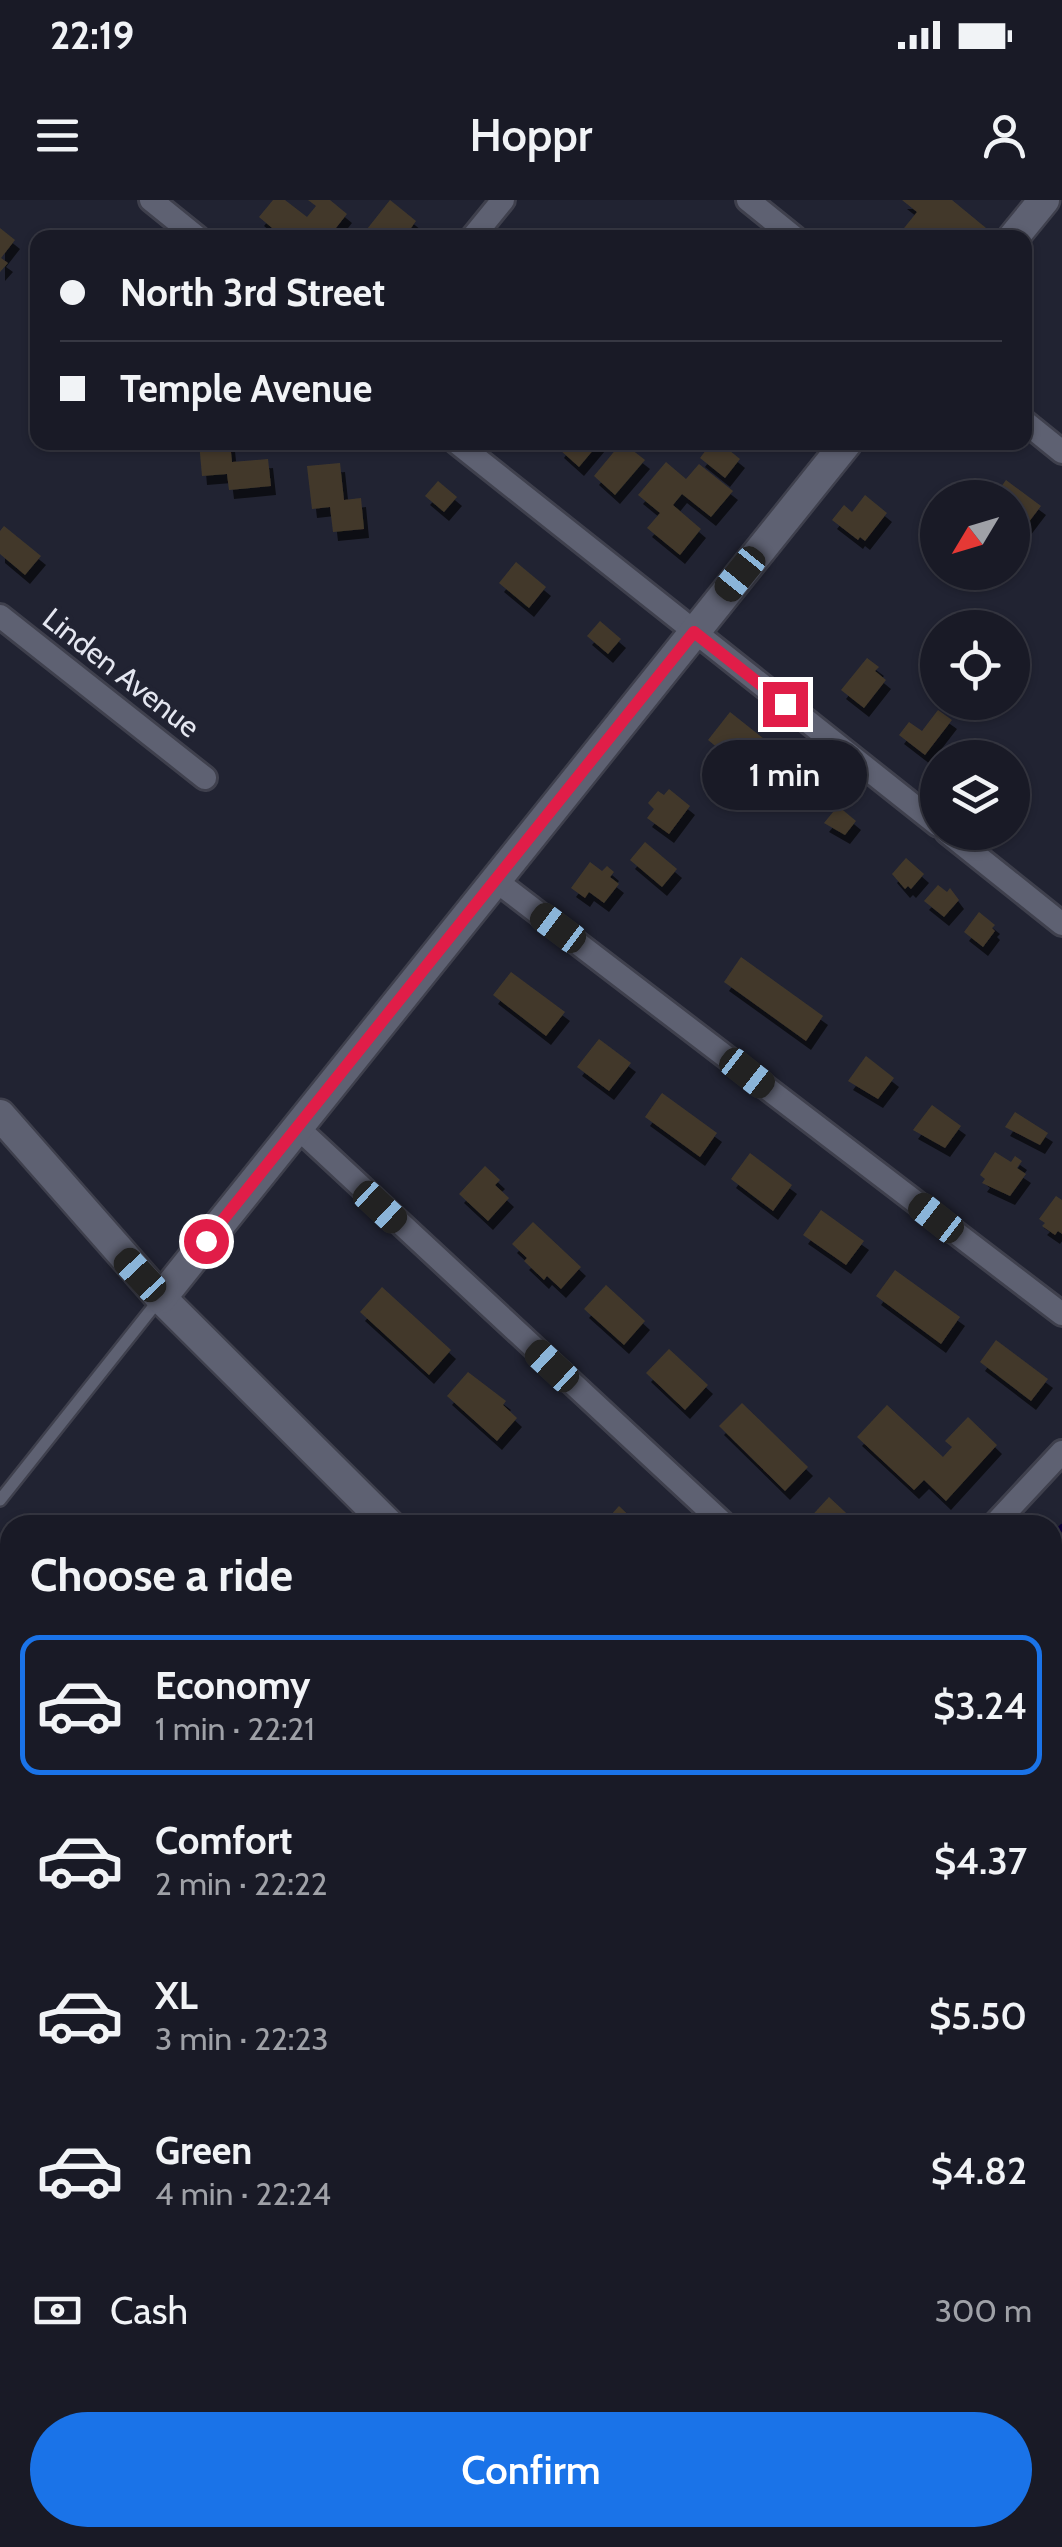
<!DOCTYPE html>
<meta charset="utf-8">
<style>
:root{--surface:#191a26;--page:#262732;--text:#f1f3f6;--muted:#9fa1a7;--line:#373843;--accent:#1a73e8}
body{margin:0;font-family:Cabin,sans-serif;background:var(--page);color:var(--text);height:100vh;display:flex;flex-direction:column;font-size:38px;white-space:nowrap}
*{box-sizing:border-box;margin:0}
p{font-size:32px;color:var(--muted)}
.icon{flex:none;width:55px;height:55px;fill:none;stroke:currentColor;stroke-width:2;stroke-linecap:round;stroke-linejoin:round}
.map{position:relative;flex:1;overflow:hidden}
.drawer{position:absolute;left:0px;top:1315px;width:1062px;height:1032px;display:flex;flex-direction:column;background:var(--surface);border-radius:30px 30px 0 0;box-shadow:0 2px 8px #0004,0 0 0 2px var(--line)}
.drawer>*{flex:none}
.top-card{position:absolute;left:30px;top:30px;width:1002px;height:220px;border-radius:20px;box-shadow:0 2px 8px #0004,0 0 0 2px var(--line);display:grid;align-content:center;height:220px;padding:0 30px;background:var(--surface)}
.needle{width:65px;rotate:232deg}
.fabs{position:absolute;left:920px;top:280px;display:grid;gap:20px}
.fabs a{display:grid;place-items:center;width:110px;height:110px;border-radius:50%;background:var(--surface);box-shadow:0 2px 8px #0004,0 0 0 2px var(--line);font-size:50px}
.end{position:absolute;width:45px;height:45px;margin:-22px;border:12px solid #e11d48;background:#fff;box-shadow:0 0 0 5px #fff}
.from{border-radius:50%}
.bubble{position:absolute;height:70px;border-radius:35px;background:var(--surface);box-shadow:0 2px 8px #0004,0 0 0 2px var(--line);font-size:32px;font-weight:600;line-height:70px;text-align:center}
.car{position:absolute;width:30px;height:60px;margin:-30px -15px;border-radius:12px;box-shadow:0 0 8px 2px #0007;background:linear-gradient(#222 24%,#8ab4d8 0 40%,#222 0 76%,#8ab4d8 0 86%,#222 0)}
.top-card b{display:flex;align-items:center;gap:35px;height:95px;font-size:38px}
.top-card b+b{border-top:2px solid var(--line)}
.top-card i{width:25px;height:25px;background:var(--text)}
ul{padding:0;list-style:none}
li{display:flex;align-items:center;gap:30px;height:140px;margin:0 20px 15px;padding:0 10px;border:5px solid transparent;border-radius:20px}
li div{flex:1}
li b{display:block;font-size:38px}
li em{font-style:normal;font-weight:600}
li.selected{border-color:var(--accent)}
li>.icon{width:90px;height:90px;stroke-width:1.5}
h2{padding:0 30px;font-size:45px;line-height:120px}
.pay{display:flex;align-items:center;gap:25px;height:110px;padding:0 30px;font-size:38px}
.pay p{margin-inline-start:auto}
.primary-button{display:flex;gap:20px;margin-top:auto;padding:20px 30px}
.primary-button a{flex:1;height:115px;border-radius:60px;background:var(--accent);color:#fff;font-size:40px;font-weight:600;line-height:115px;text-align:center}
.status{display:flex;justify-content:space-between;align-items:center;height:70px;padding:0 50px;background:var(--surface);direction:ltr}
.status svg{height:28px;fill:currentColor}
header{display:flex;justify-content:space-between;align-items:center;height:130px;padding:0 30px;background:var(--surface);font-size:45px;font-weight:600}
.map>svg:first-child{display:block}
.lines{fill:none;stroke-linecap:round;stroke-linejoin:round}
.stream{stroke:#0a0037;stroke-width:6}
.building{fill:#42392b;filter:url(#shadow)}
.lane-casing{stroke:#3f404d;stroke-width:16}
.street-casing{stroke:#3f404d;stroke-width:28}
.secondary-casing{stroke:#3f404d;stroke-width:35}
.lane{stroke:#5e6172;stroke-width:11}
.street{stroke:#5e6172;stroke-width:22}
.secondary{stroke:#5e6172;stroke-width:30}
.rail{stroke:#a5a7b2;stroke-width:6;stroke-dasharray:5 10;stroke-linecap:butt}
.route{stroke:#e11d48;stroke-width:12}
.labels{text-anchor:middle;stroke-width:9;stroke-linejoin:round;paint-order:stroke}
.street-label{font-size:30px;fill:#e4e6f0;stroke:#212332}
</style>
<div class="status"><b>22:19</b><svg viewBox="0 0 49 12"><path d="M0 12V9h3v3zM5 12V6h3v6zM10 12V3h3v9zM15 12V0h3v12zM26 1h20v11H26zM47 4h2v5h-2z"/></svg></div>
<header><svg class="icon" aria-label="menu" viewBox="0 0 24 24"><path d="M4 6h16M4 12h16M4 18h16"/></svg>Hoppr<svg class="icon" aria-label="person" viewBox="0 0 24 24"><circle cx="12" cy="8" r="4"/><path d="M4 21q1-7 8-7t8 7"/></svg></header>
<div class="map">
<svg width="1062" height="2347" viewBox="0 0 1062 2347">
<defs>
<filter id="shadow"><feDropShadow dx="5" dy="9" stdDeviation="0" flood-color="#0009"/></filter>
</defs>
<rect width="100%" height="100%" fill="#212332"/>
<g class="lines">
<g class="stream">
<polyline points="1052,1337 1062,1327"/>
<polyline points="374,2347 397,2338"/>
</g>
</g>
<g class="building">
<polygon points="273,0 285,0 307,17 316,6 308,0 330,0 347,14 328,38 310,38 303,32 299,38 284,38 259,17"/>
<polygon points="390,0 416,21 404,38 360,38"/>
<polygon points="902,0 952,0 986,28 978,38 896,38 917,12"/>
<polygon points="0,28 15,40 1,58 8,63 0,72"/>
<polygon points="199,242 230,242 232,262 268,259 271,286 229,290 227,274 202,276"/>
<polygon points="564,242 600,242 579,267 559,249"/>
<polygon points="622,242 645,260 615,295 594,276"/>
<polygon points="712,242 719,242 740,259 725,278 700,258"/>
<polygon points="666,262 686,279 699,264 733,291 711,317 682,294 673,305 701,329 680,355 647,328 660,313 638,295"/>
<polygon points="340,263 344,300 361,298 364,329 333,332 330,307 312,309 307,266"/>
<polygon points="1006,280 1041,306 1022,331 1012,324 1012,298 993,298"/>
<polygon points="438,281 457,297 444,312 425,296"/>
<polygon points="865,295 887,313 865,341 860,337 858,340 832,320 844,305 852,312"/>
<polygon points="4,326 41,356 25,375 0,354 0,331"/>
<polygon points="516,362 546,387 529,408 499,383"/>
<polygon points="600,421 621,439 608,454 587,436"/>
<polygon points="867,458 879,467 875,471 886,480 864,508 841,490"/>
<polygon points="938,510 952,520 925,555 899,535 909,522 922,531"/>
<polygon points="730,512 764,539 750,557 732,543 724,553 708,540"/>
<polygon points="782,561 804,582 787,600 781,595 774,602 766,594 772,589 763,581"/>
<polygon points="669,589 690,606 669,634 647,618 654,609 648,603 658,591 664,595"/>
<polygon points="838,606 856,621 845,635 824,623"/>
<polygon points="645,642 677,669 662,687 630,660"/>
<polygon points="906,658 924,674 911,689 908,686 905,689 892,674"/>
<polygon points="590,662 602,671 607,666 614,672 610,677 619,684 604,703 589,692 585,698 571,688"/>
<polygon points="938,685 947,692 950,688 959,700 944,717 924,701"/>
<polygon points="979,712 995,725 992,728 995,731 983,747 964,732"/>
<polygon points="741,757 823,816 806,841 724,782"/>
<polygon points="511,772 565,812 546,836 493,795"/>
<polygon points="599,839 631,863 609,891 577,867"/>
<polygon points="866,856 894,878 878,899 848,881"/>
<polygon points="662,893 717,933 700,957 645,917"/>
<polygon points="932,905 961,926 945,948 913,930"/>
<polygon points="1015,912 1048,933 1040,945 1005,927"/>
<polygon points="995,952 1011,962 1015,956 1022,961 1017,968 1026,974 1010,996 982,983 985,979 980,975"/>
<polygon points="750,953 792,985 773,1011 731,979"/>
<polygon points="485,966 500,980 495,985 509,998 488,1021 459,994"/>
<polygon points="1056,996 1062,1000 1062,1034 1058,1031 1055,1035 1042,1026 1045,1023 1039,1019"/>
<polygon points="821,1010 864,1041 846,1065 803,1035"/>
<polygon points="533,1022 581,1067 561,1089 547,1076 544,1080 524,1061 527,1058 512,1044"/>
<polygon points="895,1070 960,1117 941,1144 876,1096"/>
<polygon points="606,1085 645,1121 624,1145 584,1109"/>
<polygon points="382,1087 451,1150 429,1175 360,1112"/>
<polygon points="996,1140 1048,1179 1031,1201 980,1162"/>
<polygon points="669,1149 708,1185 685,1210 646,1173"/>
<polygon points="468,1172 506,1201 503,1205 517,1218 497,1241 447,1196"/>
<polygon points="742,1203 808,1267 785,1291 719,1226"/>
<polygon points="887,1205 943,1257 952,1247 945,1241 968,1217 997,1245 946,1301 924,1280 914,1290 857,1237"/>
<polygon points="829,1297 859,1325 811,1325 807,1321"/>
<polygon points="619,1306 639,1325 602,1325"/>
<polygon points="10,1555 10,1601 0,1593 0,1556"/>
</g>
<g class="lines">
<defs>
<g id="lane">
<polyline points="0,1300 158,1101"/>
<polyline points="0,1616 10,1621"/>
<polyline points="0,1713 10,1700"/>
<polyline points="0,1723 10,1731"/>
</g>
<g id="street">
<polyline points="151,0 198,38"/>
<polyline points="748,0 795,38"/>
<polyline points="472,38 503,0"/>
<polyline points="1025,222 1062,252"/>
<polyline points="456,242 938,625"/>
<polyline points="0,416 205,578"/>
<polyline points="947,632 1062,724"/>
<polyline points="495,680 1062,1114"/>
<polyline points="298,928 725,1325"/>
<polyline points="994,1325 1062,1252"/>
</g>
<g id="secondary">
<polyline points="1013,38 1044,0"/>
<polyline points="0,915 161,1098 389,1325"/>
<polyline points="161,1098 847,242"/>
<polyline points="1052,1970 1062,1979"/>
</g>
</defs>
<use href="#lane" class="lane-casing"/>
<use href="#street" class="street-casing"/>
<use href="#secondary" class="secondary-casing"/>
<use href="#lane" class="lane"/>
<use href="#street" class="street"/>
<use href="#secondary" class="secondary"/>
<g class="rail">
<polyline points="1052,1712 1062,1705"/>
<polyline points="0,2332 10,2327"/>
</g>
</g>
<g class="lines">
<polyline class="route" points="206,1041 694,432 785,504"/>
</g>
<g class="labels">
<g class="street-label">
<text transform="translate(121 473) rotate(38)" y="10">Linden Avenue</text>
</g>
</g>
</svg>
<div class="fabs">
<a><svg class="needle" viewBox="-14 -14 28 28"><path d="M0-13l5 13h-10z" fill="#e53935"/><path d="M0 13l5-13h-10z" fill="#9fa1a7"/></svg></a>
<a><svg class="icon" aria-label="locate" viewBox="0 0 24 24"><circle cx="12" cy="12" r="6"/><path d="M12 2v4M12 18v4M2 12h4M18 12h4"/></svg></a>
<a><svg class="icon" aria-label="layers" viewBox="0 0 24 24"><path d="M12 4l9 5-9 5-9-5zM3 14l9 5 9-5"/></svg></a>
</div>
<i class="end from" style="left:206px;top:1041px"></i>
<i class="end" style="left:785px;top:504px"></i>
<div class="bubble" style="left:702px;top:540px;width:165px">1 min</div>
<i class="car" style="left:740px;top:374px;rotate:219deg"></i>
<i class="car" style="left:558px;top:728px;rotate:307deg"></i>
<i class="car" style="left:747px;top:873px;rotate:128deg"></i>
<i class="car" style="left:380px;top:1007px;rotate:133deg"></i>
<i class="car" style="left:936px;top:1018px;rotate:308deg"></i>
<i class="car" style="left:140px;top:1075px;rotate:317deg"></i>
<i class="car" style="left:552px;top:1166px;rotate:313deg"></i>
<div class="top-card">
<b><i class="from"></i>North 3rd Street</b>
<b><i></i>Temple Avenue</b>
</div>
<section class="drawer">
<h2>Choose a ride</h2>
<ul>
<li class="selected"><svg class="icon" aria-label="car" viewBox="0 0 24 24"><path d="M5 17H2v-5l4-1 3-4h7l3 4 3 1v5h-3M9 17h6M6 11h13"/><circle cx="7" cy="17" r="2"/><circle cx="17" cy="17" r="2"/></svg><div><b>Economy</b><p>1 min · 22:21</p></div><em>$3.24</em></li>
<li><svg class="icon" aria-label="car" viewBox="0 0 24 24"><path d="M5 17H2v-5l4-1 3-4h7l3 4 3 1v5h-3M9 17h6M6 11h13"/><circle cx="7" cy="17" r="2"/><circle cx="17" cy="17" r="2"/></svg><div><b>Comfort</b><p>2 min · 22:22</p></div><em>$4.37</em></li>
<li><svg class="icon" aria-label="car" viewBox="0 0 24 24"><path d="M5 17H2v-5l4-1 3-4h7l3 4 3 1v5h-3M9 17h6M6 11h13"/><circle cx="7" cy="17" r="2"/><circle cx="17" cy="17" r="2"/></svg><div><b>XL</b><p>3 min · 22:23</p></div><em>$5.50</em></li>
<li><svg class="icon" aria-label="car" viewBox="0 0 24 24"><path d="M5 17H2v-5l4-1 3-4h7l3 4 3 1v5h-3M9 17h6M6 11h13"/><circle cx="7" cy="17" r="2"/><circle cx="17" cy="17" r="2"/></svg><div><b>Green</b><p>4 min · 22:24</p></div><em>$4.82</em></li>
</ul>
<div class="pay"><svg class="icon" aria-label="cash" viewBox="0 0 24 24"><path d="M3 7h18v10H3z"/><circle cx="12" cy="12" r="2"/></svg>Cash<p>300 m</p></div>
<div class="primary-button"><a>Confirm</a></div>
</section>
</div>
